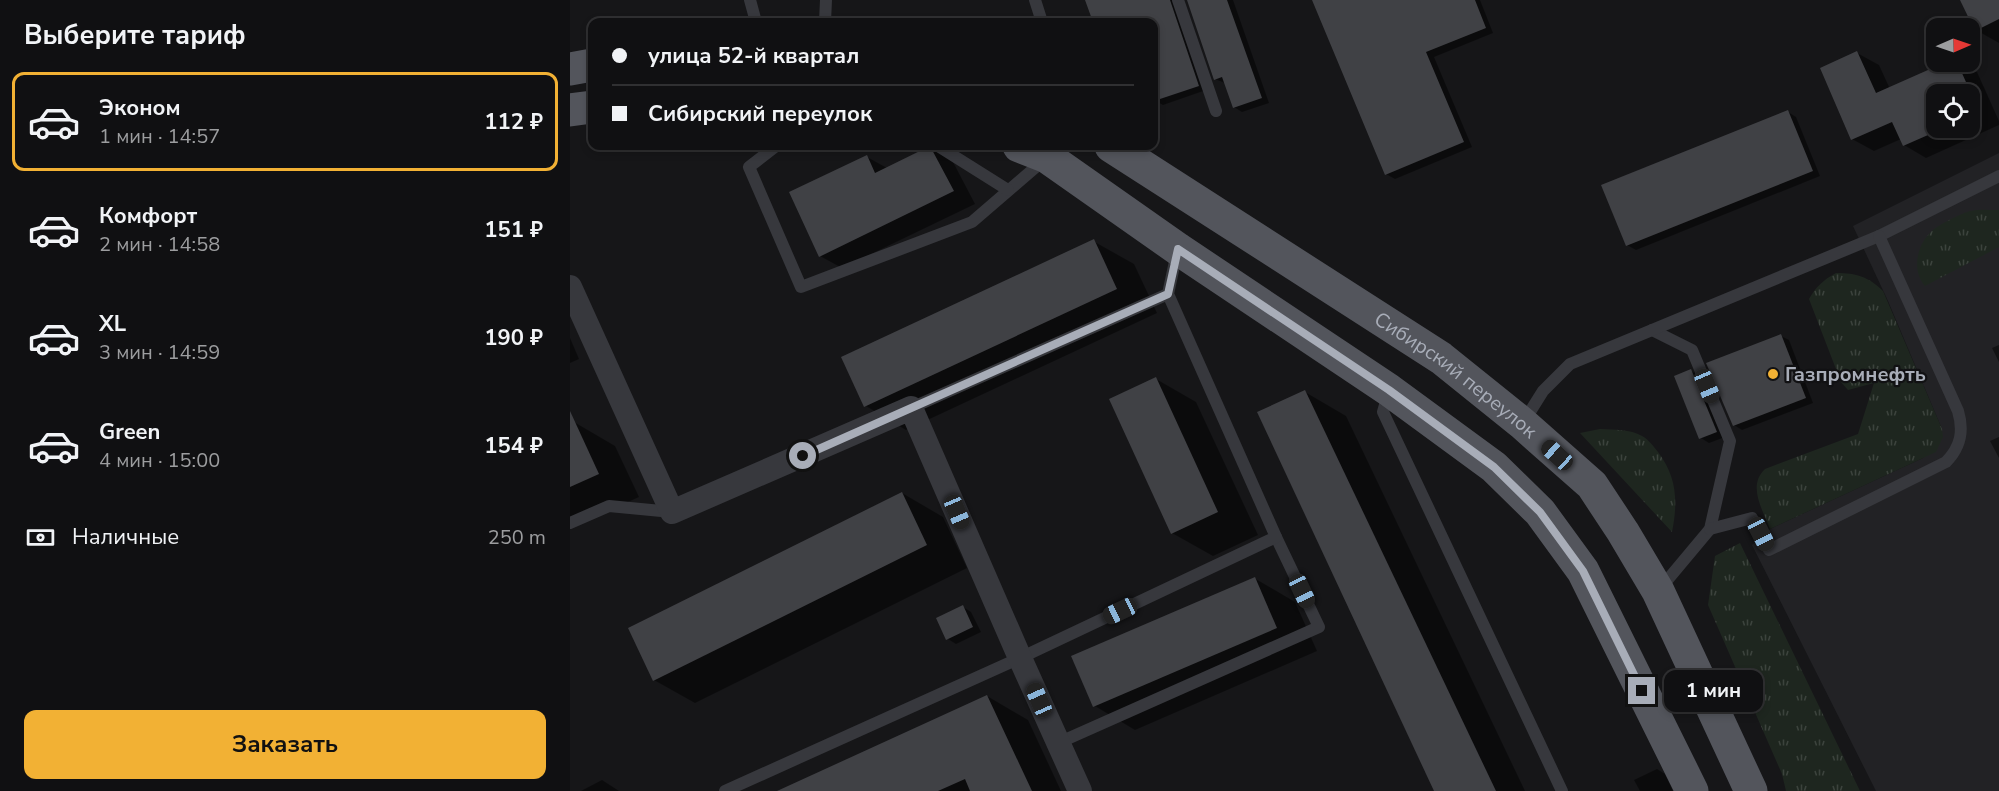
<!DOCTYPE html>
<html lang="ru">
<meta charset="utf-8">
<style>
:root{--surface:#101012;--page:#1e1e20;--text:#f1f3f6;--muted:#9c9d9f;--line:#303032;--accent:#f2b134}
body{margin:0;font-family:"Nunito Sans",sans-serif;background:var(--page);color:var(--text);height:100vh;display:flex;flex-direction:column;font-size:22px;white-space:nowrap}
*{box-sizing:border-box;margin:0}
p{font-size:20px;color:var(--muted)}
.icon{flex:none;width:33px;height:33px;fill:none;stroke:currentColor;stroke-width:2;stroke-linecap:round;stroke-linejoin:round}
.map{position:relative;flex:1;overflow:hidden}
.side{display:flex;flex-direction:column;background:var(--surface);width:570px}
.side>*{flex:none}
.hud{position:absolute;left:18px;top:18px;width:570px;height:132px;border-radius:12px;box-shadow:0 3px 9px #0003,0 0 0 2px var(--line);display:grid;align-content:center;height:132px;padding:0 24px;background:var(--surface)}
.needle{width:39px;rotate:88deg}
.buttons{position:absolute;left:1356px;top:18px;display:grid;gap:12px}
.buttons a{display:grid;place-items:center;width:54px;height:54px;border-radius:12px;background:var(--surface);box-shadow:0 3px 9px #0003,0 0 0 2px var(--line);font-size:30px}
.end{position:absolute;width:27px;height:27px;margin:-14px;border:8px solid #a8adb8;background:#111;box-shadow:0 0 0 3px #111}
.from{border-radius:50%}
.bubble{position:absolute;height:42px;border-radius:12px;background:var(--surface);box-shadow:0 3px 9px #0003,0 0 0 2px var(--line);font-size:20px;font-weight:700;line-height:42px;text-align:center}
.car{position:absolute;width:18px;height:36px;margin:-18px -9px;border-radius:8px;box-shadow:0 0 4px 2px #0007;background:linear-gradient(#222 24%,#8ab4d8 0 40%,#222 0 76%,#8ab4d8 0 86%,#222 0)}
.hud b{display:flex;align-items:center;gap:21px;height:57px;font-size:22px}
.hud b+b{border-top:2px solid var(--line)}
.hud i{width:15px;height:15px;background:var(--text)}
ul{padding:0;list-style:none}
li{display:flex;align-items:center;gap:18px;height:99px;margin:0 12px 9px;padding:0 12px;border:3px solid transparent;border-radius:12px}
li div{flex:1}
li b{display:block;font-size:22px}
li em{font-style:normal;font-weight:700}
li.active{border-color:var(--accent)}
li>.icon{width:54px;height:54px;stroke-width:1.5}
h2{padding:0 24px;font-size:27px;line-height:72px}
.pay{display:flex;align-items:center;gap:15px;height:66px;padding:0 24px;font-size:22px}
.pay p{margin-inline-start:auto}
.cta{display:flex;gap:12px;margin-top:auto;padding:12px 24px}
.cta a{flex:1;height:69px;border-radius:12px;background:var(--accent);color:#111;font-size:24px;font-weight:700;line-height:69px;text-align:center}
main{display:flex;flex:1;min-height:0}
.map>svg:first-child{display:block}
.built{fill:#222225}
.grass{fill:url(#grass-tufts)}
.shadow{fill:#0007;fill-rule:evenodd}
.building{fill:#404145}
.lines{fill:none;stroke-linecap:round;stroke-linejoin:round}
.lane{stroke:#37383d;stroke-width:12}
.street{stroke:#37383d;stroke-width:24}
.primary{stroke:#53555c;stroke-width:33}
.route{stroke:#a8adb8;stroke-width:8}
.poi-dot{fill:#f2b134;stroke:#111113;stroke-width:2}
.labels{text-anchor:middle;stroke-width:4.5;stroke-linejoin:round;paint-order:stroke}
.poi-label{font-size:20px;font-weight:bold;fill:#a8adb8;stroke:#111113;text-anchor:start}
.street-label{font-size:20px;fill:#a8adb8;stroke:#111113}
</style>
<main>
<section class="side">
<h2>Выберите тариф</h2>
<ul>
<li class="active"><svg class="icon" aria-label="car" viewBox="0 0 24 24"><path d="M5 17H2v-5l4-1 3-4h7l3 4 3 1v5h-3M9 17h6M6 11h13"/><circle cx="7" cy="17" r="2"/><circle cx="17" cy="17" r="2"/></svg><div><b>Эконом</b><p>1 мин · 14:57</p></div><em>112 ₽</em></li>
<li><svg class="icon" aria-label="car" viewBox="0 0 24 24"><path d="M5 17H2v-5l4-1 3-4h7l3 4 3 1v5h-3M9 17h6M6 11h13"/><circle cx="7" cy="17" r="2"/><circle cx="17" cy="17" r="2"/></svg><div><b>Комфорт</b><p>2 мин · 14:58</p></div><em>151 ₽</em></li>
<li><svg class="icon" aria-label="car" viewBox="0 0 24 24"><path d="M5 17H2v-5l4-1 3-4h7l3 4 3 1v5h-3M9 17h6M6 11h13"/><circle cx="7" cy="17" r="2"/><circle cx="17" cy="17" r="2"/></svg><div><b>XL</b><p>3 мин · 14:59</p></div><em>190 ₽</em></li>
<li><svg class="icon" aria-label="car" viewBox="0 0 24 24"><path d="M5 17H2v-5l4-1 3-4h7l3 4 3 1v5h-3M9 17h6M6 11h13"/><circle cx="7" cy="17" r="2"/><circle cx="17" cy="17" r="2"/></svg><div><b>Green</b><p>4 мин · 15:00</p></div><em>154 ₽</em></li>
</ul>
<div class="pay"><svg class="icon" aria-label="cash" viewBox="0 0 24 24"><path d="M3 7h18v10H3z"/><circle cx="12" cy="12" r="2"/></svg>Наличные<p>250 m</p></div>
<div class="cta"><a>Заказать</a></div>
</section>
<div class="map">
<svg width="1429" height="791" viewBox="0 0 1429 791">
<defs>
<pattern id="grass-tufts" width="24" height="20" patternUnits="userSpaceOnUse" patternTransform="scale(1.5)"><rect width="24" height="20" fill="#1e261f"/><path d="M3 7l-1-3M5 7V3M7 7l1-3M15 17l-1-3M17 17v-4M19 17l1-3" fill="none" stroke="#3c433d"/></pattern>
</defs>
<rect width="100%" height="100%" fill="#161618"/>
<polygon class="built" points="1429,153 1429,791 1306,791 1182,545 1200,529 1353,458 1372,429 1318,301 1283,226"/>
<g class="grass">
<path d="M1429 210V247L1355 286C1341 270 1347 244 1362 231 1368 225 1392 213 1400 211 1409 209 1420 210 1429 210Z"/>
<path d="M1266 273C1286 273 1299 277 1313 291L1372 429 1373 437 1366 452 1200 529C1193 510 1177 486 1195 469L1288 434 1304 383 1278 390 1271 382 1239 299C1246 287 1253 280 1266 273Z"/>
<path d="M1030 429C1044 430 1060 429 1072 436 1079 440 1083 446 1088 452 1107 477 1108 502 1102 532L1010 433Z"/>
<polygon points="1170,543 1290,791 1216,791 1212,774 1138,605 1145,556"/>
</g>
<g class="shadow">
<polygon points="517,0 609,0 636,90 593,105 584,100 584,22 525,22"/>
<polygon points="618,0 663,0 699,103 672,112 664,107 655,83 645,79"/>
<polygon points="744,0 910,0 923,33 864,57 902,147 825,179 816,174"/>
<polygon points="1392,0 1429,0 1429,43 1406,30"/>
<path d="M1287 53 1309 65 1320 89 1380 62H1389L1407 72 1429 121V125L1356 158 1334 145 1331 139 1304 151 1282 139ZM1366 94H1400V128H1366Z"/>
<polygon points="1218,112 1226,117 1250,176 1066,250 1057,245"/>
<polygon points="360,147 382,160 405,204 272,268 250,256 297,157 317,168"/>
<polygon points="523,241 564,264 587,313 336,430 296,406"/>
<polygon points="1211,336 1219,340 1243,403 1172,430 1164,425"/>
<polygon points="0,338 9,359 0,363"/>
<polygon points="1429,345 1429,362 1422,348"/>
<polygon points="1121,371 1129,376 1155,437 1139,443 1131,438"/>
<polygon points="586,379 626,402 688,535 643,556 602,533"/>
<polygon points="735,392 776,416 955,791 866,791"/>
<polygon points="4,422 45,446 69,497 0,528 0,424"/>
<polygon points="1429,437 1429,458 1420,441"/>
<polygon points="332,493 373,517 397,568 125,703 84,680"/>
<polygon points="684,578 725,602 747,651 565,730 525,706 503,657"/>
<polygon points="393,607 401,612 411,632 386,644 378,639 368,619"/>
<polygon points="417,696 458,720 491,791 211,791"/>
<polygon points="1087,769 1095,774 1103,791 1070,791 1064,780"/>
<polygon points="32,780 49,791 11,791"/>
</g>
<g class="building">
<polygon points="515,0 600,0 629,86 584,101 584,22 523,22"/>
<polygon points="617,0 657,0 692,98 663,108 652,77 644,80"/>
<polygon points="742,0 905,0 916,28 856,52 894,142 815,175"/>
<polygon points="1390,0 1429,0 1429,19 1405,31"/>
<polygon points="1287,51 1306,93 1376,62 1387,62 1409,111 1400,116 1400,94 1366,94 1366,128 1374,128 1333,146 1322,122 1281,140 1250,68"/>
<polygon points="1218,110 1243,171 1056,246 1031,185"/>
<polygon points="360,146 384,191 249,257 219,192 297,155 305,173"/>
<polygon points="524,239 547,289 294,407 271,357"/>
<polygon points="1211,334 1236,398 1163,426 1136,363"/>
<polygon points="1121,369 1147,432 1129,439 1104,376"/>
<polygon points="586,377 648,512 601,534 539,399"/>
<polygon points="735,390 926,791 864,791 687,412"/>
<polygon points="0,411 29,474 0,487"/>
<polygon points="332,492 357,545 83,681 58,628"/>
<polygon points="685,577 707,628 523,707 501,656"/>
<polygon points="393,605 403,627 376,640 366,618"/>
<polygon points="417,695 462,791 400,791 395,779 368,791 207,791"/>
</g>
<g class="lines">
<g class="lane">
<polyline points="180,0 186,22"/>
<polyline points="465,0 472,22"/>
<polyline points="608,0 646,111"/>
<polyline points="255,22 256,0"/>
<polyline points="206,146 179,167 231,287 402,222 474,160"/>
<polyline points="368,146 438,190"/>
<polyline points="1082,330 1122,350 1160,441 1140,529 1089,590"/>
<polyline points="819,391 813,412 992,791"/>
<polyline points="341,408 598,294"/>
<polyline points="953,423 973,391 1000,364 1309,236 1429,176"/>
<polyline points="0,523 39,506 102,512"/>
<path d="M1140 529 1182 518 1199 550 1376 462C1391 447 1394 431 1388 411L1309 236"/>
<polyline points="488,743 749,627 706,537"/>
<polyline points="155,791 450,658 706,537 598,294 607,252"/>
</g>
<polyline class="street" points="0,287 102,512 341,408 450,658 510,791"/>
<g class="primary">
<polyline points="0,69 22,65"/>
<polyline points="0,110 22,107"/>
<polyline points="449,146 477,157 608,249 819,390 924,467 970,512 1013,571 1122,791"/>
<path id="s1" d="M541 146 871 358 953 424 1022 485 1053 532 1088 591 1181 791"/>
</g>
</g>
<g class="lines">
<polyline class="route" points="233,456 598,294 608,249 819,390 924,467 970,512 1013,571 1072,691"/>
</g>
<circle class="poi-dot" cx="1203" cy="374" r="6"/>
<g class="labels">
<g class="poi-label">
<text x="1215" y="381">Газпромнефть</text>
</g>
<g class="street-label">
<text dy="7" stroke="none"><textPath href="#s1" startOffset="414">Сибирский переулок</textPath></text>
</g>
</g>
</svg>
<div class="buttons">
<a><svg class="needle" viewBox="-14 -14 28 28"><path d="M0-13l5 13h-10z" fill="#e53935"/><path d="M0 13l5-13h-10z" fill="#9c9d9f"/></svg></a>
<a><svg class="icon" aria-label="locate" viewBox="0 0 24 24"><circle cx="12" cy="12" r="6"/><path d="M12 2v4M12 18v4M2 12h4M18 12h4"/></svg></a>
</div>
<i class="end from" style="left:233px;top:456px"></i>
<i class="end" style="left:1072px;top:691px"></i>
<div class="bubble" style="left:1094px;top:670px;width:99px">1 мин</div>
<i class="car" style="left:1137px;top:386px;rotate:157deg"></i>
<i class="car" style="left:987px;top:455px;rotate:312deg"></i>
<i class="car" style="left:387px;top:512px;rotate:157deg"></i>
<i class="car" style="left:1191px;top:534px;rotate:153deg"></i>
<i class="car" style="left:732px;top:591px;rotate:155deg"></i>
<i class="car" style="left:550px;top:611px;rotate:245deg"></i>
<i class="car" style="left:469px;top:700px;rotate:336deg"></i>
<div class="hud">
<b><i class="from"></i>улица 52-й квартал</b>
<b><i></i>Сибирский переулок</b>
</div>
</div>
</main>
